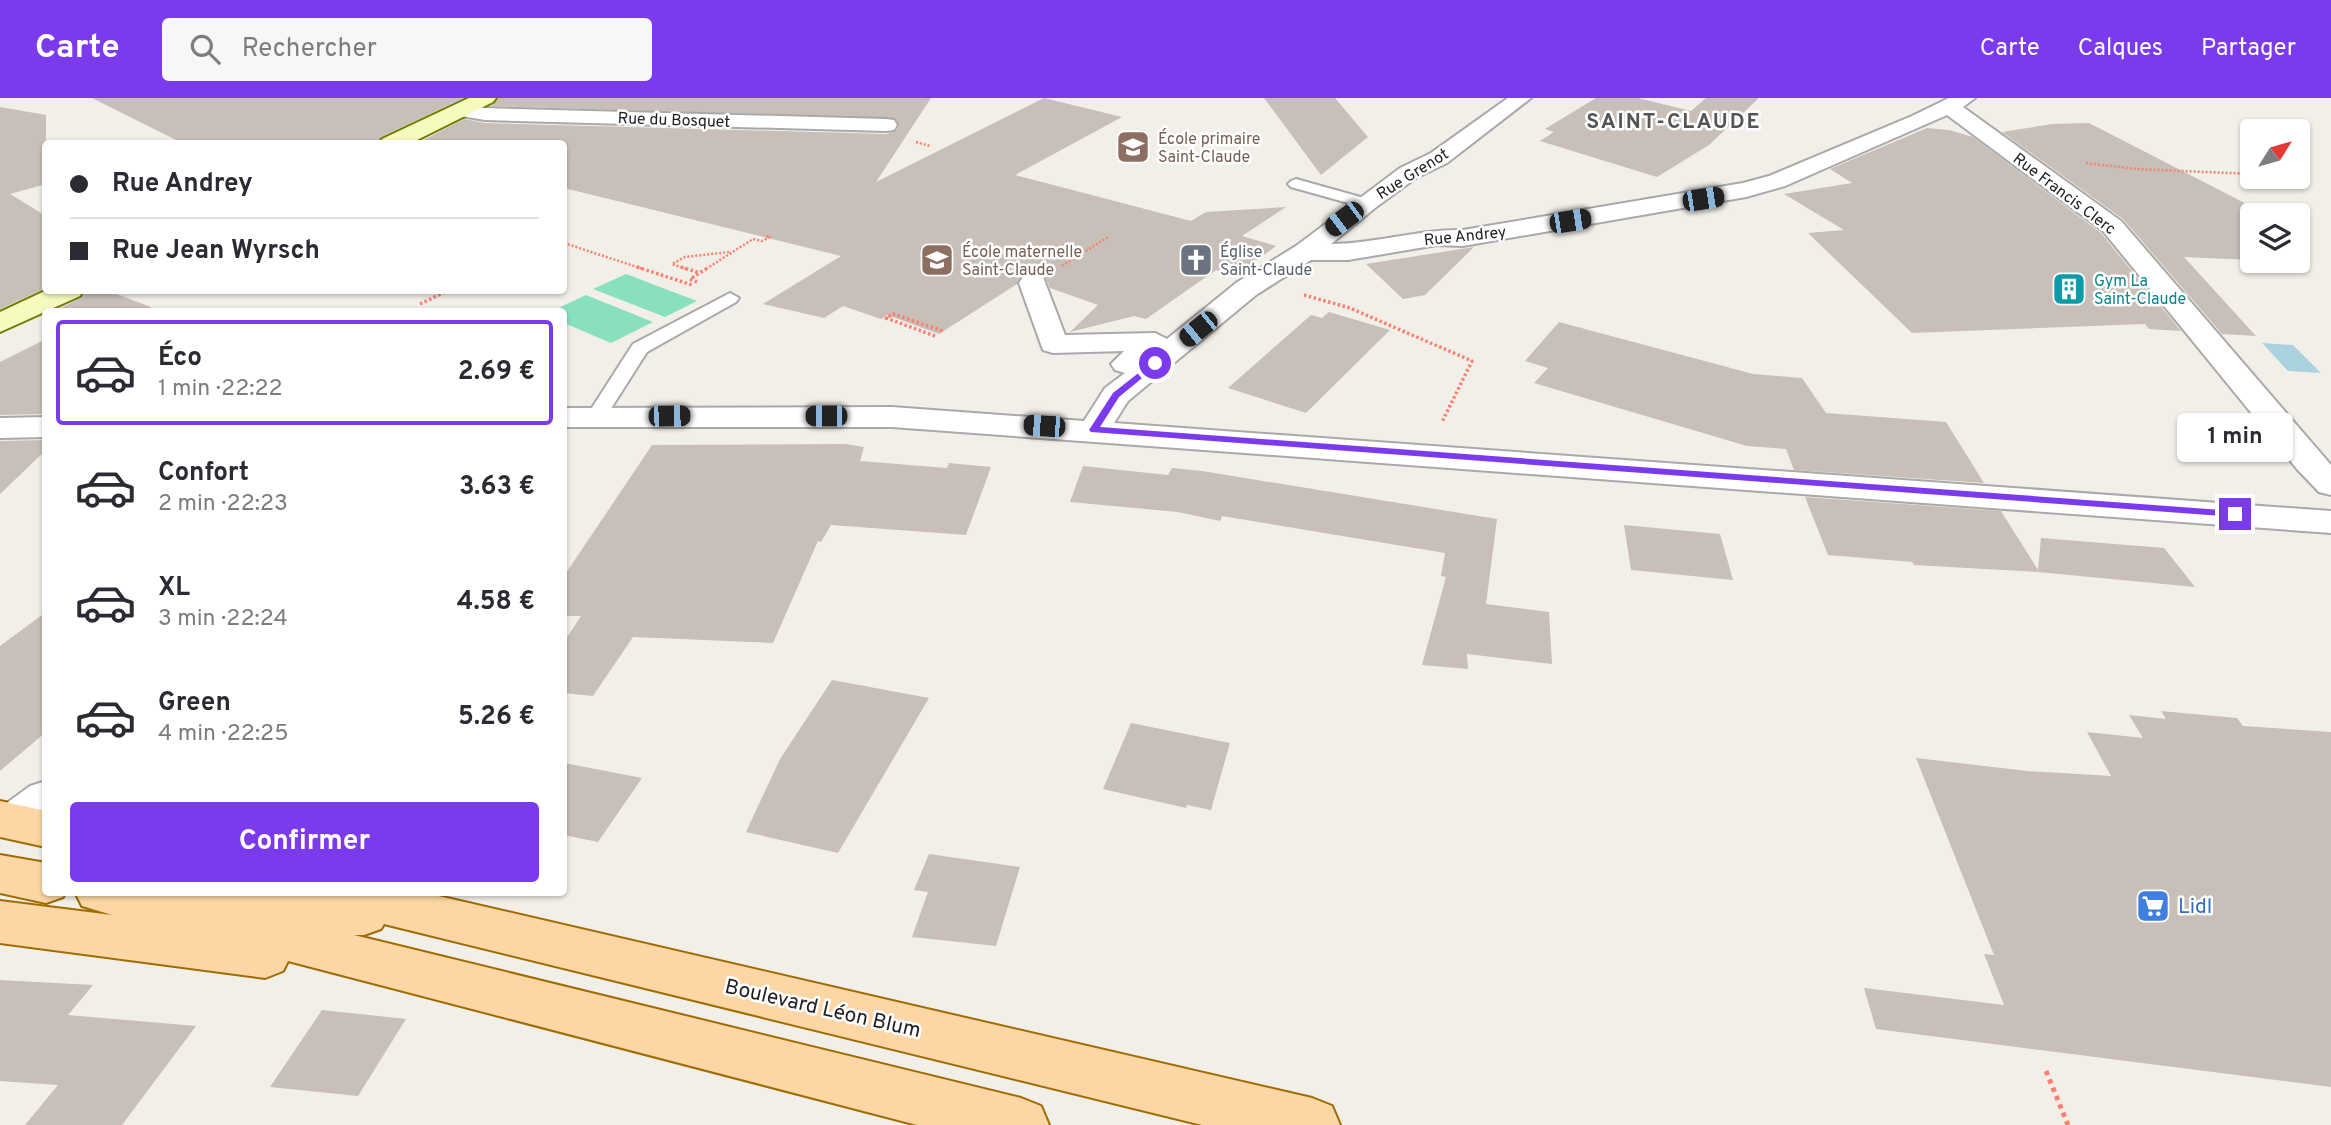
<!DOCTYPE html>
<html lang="fr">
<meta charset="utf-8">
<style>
:root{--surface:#fff;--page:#f7f7f7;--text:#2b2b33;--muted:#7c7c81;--line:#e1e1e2;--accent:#7c3aed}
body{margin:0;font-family:Overpass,sans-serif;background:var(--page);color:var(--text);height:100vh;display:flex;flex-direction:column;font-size:26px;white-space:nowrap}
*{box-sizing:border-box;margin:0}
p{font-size:23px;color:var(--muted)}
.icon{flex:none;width:38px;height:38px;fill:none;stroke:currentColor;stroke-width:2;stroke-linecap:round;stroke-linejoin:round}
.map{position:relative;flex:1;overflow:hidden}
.details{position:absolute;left:42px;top:210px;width:525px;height:588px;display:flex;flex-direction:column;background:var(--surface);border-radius:7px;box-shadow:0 2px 5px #0004}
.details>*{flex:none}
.hud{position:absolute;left:42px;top:42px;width:525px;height:154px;border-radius:7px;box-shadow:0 2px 5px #0004;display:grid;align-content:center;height:154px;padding:0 28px;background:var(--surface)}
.needle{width:46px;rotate:53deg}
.buttons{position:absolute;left:2240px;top:21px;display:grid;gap:14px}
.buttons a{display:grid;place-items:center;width:70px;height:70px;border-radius:7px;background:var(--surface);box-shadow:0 2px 5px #0004;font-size:35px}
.end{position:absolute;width:32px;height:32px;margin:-16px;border:9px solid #7c3aed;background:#fff;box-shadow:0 0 0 4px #fff}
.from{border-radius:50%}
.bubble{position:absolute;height:49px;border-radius:7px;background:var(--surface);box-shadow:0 2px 5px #0004;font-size:23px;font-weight:700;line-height:49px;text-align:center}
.car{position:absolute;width:21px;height:42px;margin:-21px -10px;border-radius:9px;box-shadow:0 0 5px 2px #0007;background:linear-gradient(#222 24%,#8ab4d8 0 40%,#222 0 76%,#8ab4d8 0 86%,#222 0)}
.hud b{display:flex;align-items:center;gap:24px;height:66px;font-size:26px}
.hud b+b{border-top:2px solid var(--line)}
.hud i{width:18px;height:18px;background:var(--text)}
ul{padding:12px 0 0;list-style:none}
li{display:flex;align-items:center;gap:21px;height:105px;margin:0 14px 10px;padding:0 14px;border:4px solid transparent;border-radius:7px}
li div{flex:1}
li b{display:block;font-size:26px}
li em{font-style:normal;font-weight:700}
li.selected{border-color:var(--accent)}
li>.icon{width:63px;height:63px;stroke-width:1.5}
.button{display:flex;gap:14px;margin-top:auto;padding:14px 28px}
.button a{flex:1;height:80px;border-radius:7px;background:var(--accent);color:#fff;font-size:28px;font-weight:700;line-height:80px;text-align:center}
header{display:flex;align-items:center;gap:42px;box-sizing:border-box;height:98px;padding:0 35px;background:var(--accent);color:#fff}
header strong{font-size:33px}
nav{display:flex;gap:38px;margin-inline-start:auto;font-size:24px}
.search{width:490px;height:63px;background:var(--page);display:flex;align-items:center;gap:18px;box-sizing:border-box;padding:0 24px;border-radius:7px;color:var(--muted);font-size:26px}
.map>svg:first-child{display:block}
.pitch{fill:#88e0be}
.water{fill:#aad3df}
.building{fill:#c7bfb8}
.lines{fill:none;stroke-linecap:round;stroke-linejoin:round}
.lane-casing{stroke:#a9a9a9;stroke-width:4}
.street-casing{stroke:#a9a9a9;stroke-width:4}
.secondary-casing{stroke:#707d05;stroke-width:4}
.primary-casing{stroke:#a06b00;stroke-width:4}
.path-far2{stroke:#fa8072;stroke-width:2.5;stroke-dasharray:2 2;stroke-linecap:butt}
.path-far1{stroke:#fa8072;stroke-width:3.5;stroke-dasharray:2.5 2.5;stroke-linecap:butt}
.path{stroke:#fa8072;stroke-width:5;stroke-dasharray:4.5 4.5;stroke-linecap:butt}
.lane{fill:#fff;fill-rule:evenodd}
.street{fill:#fff;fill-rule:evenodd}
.secondary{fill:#f7fabf;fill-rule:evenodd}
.primary{fill:#fcd6a4;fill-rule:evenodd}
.route{fill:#7c3aed}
.labels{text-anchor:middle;stroke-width:5;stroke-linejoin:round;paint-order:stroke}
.far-street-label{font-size:16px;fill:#222;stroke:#fff}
.far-education-label{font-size:16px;fill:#785e54;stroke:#fff;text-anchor:start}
.far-worship-label{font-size:16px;fill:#5b616d;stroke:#fff;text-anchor:start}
.far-culture-label{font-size:16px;fill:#0d838f;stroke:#fff;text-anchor:start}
.far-district-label{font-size:21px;font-weight:bold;letter-spacing:2px;fill:#555;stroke:#fff}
.near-shop-label{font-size:21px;fill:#366cbe;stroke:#fff;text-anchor:start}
.near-street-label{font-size:21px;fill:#222;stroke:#fff}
</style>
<header>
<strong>Carte</strong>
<div class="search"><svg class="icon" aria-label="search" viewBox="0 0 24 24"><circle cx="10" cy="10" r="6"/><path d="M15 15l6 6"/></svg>Rechercher</div>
<nav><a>Carte</a><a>Calques</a><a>Partager</a></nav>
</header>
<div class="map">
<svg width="2331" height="1027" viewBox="0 0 2331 1027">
<rect width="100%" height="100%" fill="#f2efe9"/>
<g class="pitch">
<polygon points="626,176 697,203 665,219 593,191"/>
<polygon points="586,197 653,224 611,245 564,225 564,214 552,213"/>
</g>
<polygon class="water" points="2262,245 2293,247 2321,275 2288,273"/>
<g class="building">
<polygon points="92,0 463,0 381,39 377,46 184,46"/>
<polygon points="499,0 931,0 876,84 1044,0 1122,19 1015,77 1191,123 1206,114 1286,109 1242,138 1276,148 1235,178 1216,172 1146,221 1134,218 1070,234 1098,207 1050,190 1045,178 1034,174 1022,176 1017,186 939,236 887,217 881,221 843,208 824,220 763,206 841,158 564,90 564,46 416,46 464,21 485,25 886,36 896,33 899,28 896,21 492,8"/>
<polygon points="1264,0 1335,0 1368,39 1321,77"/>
<polygon points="1596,0 1638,0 1691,13 1706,0 1759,0 1709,47 1657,79 1540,43 1554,34 1545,31"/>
<polygon points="0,9 46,17 46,86 10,96 46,118 46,190 0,211"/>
<polygon points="2089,25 2268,117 2252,117 2252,162 2184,159 2256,238 2222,236 2123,121 2002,34 2052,26"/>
<polygon points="1927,30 1949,32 1973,39 2101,135 2181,233 2149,231 2145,226 1912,235 1808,135 1844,132 1784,96 1852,85 1830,71"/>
<polygon points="1474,149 1425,197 1403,201 1366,166"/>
<polygon points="85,192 106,192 151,209 150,214 52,214 81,200"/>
<polygon points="1329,214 1390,232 1306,315 1228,290 1311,217 1322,220"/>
<polygon points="1559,224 1753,276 1802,280 1826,315 1946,324 1984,385 1794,372 1786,351 1747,348 1534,285 1548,270 1525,263"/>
<polygon points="46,241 46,316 0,317 0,264"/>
<polygon points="46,342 46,352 0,396 0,343"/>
<polygon points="845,346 864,349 860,363 947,370 949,365 991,369 966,437 831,427 821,444 818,443 773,545 633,539 593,598 564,595 564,544 581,518 564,518 564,478 652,347"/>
<polygon points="1083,368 1168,377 1172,370 1202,373 1497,421 1486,506 1549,514 1552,566 1467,556 1468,571 1422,567 1446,479 1441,478 1445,455 1222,418 1220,423 1178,414 1070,404"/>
<polygon points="1805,399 2001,413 2038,472 2041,440 2164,450 2195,489 2038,474 1914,467 1912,464 1828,457"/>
<polygon points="1624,427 1720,436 1733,482 1631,472"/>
<polygon points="46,514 46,634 0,673 0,548"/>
<polygon points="832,582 929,600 838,755 746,734 780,661"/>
<polygon points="2161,613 2237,620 2243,628 2331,634 2331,989 1876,931 1864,890 2004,907 1984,856 1994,857 1916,660 2027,673 2111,678 2087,634 2143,640 2129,617 2166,621"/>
<polygon points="1131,625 1230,645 1211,712 1187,707 1186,710 1103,691"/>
<polygon points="564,665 642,680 598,744 564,737"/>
<polygon points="929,756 1020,769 996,848 912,839 928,794 914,792"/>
<polygon points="0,882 93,887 68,917 196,928 122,1027 25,1027 58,987 0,983"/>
<polygon points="322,912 406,921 358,998 270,989"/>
</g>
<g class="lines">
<defs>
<g id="lane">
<polygon points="1296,81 1371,102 1374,105 1366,110 1291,89 1288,86 1291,83"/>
<polygon points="730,195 739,200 736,204 647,254 603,323 589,323 586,319 633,246"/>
</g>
<g id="street">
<path d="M1508 0H1531L1447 65 1416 80 1375 110 1331 146C1375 146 1418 131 1463 132L1743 85 1769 78 1912 18 1949 0H1975L1963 9 2121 123 2331 367V397L2319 394 2297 371 2103 133 1947 17 1785 88 1746 99 1463 148 1437 147 1348 162H1311L1256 197 1128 303 1114 325 2331 413V435L892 329H564V310L892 309 1084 323 1105 290 1125 275 1115 272 1111 266 1124 253 1053 255 1043 252 1019 185 1023 179 1033 177 1043 179 1065 237 1155 235 1167 241 1236 185 1296 148 1400 70 1431 55Z"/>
<polygon points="462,7 485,10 886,21 894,22 897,27 894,32 886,33 485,22 455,17 451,13 455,9"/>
<polygon points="46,319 46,339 0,340 0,320"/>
<path d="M46 683V725C30 737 20 744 0 737V710L30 688Z"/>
</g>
<g id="secondary">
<polygon points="469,0 496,0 493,4 409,46 379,46 382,41"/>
<polygon points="47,192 83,192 80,198 0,234 0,214"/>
</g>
<g id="primary">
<polygon points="0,703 46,713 46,749 0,739"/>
<polygon points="0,757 46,765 46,794 65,794 63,799 46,805 0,795"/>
<polygon points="75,794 182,794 191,797 192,794 421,794 1312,1000 1332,1008 1340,1027 1202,1027 384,826 381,831 364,837 354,837 1021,1000 1041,1008 1049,1027 917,1027 288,863 283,873 265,880 0,845 0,803 112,817 82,808"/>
</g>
</defs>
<use href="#lane" class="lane-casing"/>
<use href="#street" class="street-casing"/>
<use href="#secondary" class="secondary-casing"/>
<use href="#primary" class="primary-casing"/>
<g class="path-far2">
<polyline points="916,44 930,48"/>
<polyline points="2086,65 2136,71 2252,76"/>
<polyline points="2298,77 2308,77"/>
<polyline points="564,145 643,171"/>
<polyline points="1062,168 1108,139"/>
<polyline points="686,171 672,166 685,159 729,154"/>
<polyline points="706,171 753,141 762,143 770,139 765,138"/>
</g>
<g class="path-far1">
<polyline points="637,169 692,187"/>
<polyline points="681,169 700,175"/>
<polyline points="697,184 690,181 709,169"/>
<polyline points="1304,197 1350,210 1472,263 1442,324"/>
<polyline points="420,206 449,192"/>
<polyline points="935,238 886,220 893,216 943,233"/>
</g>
<polyline class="path" points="2046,973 2068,1027"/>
<use href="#lane" class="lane"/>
<use href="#street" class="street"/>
<use href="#secondary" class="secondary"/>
<use href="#primary" class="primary"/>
</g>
<polygon class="route" points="1155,262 1159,265 1158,267 1119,299 1100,329 2235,413 2240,416 2235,419 1091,334 1089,332 1113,295"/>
<defs>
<symbol id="school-square" viewBox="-11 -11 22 22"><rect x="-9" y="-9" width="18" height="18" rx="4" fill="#8d6e63" stroke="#fff"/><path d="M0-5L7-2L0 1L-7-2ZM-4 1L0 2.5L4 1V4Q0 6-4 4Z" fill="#fff"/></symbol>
<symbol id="church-square" viewBox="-11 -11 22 22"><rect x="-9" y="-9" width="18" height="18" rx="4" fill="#6b7280" stroke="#fff"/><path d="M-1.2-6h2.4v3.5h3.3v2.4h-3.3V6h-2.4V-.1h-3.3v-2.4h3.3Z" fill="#fff"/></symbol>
<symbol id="building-square" viewBox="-11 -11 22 22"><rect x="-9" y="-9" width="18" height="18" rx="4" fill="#0f9aa8" stroke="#fff"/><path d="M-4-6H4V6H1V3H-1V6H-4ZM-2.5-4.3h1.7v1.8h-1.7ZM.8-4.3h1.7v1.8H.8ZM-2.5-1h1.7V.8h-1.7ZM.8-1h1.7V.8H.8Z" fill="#fff"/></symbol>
<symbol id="supermarket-square" viewBox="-11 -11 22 22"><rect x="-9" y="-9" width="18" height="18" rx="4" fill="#3f7fe0" stroke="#fff"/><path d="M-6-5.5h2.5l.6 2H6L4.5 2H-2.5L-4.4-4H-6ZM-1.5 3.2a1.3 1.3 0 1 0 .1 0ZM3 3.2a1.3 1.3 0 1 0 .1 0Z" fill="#fff"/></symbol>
</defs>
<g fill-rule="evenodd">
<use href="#school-square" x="1114" y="30" width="38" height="38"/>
<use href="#school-square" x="918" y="143" width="38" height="38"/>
<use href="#church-square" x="1177" y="143" width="38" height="38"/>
<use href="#building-square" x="2050" y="172" width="38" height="38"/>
<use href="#supermarket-square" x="2134" y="789" width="38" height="38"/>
</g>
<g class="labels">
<g class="far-street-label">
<text transform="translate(674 21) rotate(2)" y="6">Rue du Bosquet</text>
<text transform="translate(1412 75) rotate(-32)" y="6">Rue Grenot</text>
<text transform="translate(2065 95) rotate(37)" y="6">Rue Francis Clerc</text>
<text transform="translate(1465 137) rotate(-6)" y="6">Rue Andrey</text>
</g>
<g class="far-education-label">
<text x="1158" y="46">École primaire<tspan x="1158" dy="18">Saint-Claude</tspan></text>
<text x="962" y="159">École maternelle<tspan x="962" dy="18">Saint-Claude</tspan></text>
</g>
<g class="far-worship-label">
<text x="1220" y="159">Église<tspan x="1220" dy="18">Saint-Claude</tspan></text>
</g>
<g class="far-culture-label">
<text x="2094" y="188">Gym La<tspan x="2094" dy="18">Saint-Claude</tspan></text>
</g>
<g class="far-district-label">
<text x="1674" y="30">SAINT-CLAUDE</text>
</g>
<g class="near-shop-label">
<text x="2178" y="815">Lidl</text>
</g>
<g class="near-street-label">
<text transform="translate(823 910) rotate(13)" y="7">Boulevard Léon Blum</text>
</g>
</g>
</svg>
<div class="buttons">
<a><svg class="needle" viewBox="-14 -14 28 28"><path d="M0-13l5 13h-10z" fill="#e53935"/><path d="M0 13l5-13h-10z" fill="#7c7c81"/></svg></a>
<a><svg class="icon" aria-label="layers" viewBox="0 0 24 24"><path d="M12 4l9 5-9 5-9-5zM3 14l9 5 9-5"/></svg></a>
</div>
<i class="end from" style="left:1155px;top:265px"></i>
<i class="end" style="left:2235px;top:416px"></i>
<div class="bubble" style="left:2177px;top:315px;width:116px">1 min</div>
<i class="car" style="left:1703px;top:101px;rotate:81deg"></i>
<i class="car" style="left:1344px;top:121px;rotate:233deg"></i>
<i class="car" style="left:1570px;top:123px;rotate:81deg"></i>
<i class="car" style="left:1198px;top:231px;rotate:231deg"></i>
<i class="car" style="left:669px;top:318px;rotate:89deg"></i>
<i class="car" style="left:826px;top:318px;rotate:270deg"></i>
<i class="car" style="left:1044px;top:328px;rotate:274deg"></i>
<div class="hud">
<b><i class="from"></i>Rue Andrey</b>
<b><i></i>Rue Jean Wyrsch</b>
</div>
<section class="details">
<ul>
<li class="selected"><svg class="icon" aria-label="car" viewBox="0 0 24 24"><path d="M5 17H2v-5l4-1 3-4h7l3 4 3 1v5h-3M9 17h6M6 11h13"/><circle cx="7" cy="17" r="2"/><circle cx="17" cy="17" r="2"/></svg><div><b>Éco</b><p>1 min · 22:22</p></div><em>2.69 €</em></li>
<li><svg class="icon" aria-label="car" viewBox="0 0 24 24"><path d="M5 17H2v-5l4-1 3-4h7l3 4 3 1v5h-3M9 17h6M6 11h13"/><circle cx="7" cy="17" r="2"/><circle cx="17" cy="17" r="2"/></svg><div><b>Confort</b><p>2 min · 22:23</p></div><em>3.63 €</em></li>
<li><svg class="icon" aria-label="car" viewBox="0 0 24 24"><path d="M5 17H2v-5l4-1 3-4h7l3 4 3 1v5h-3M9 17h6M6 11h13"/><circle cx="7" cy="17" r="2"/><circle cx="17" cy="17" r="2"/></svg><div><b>XL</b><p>3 min · 22:24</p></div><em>4.58 €</em></li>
<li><svg class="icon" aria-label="car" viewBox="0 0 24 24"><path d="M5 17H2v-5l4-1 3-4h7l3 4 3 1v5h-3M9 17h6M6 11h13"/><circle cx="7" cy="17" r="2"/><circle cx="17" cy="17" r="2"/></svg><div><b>Green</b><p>4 min · 22:25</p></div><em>5.26 €</em></li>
</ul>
<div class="button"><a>Confirmer</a></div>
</section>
</div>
